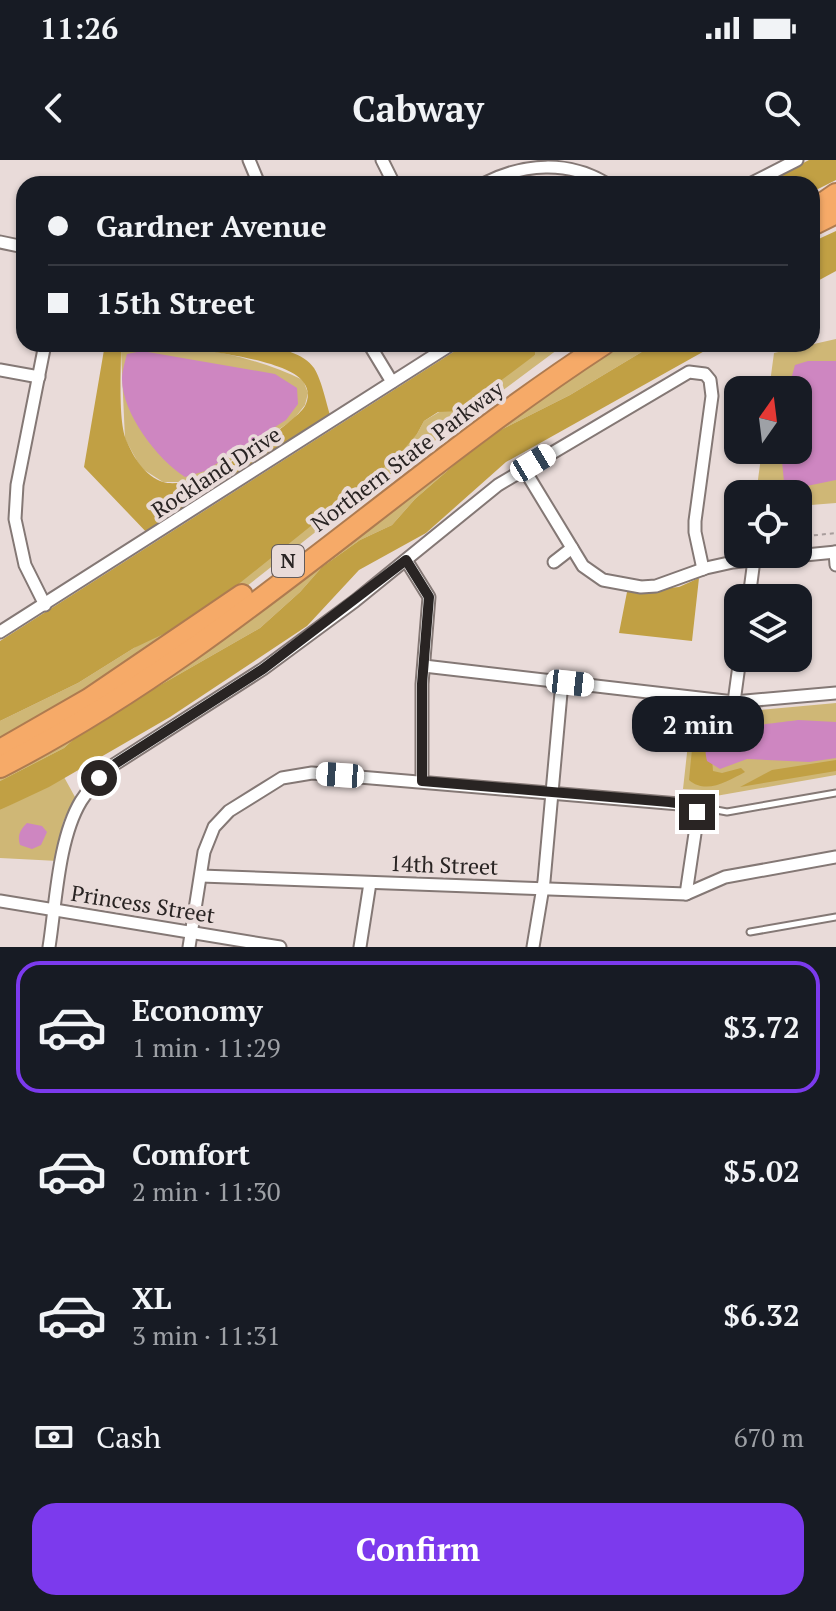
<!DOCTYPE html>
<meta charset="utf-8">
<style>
:root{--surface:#171b24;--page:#242831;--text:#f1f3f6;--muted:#9ea1a6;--line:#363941;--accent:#7c3aed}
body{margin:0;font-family:"PT Serif",serif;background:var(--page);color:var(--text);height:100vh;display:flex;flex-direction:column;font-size:30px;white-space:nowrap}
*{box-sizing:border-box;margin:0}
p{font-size:26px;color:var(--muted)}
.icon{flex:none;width:44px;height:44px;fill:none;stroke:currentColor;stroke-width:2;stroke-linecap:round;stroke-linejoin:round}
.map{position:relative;height:787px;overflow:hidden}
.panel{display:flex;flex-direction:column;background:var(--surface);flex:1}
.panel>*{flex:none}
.guide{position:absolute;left:16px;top:16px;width:804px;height:176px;border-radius:24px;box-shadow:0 2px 6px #0004;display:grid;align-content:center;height:176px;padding:0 32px;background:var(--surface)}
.needle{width:52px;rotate:14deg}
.tools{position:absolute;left:724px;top:216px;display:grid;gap:16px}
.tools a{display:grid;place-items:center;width:88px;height:88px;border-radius:16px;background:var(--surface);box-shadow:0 2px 6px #0004;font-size:40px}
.end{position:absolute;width:36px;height:36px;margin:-18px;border:10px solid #292423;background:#fff;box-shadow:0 0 0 4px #fff}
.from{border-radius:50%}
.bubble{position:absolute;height:56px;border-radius:24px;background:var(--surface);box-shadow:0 2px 6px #0004;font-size:26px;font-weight:700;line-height:56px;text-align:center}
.car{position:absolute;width:24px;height:48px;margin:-24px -12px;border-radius:10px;box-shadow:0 0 6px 2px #0007;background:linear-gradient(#fff 24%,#345 0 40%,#fff 0 76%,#345 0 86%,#fff 0)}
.guide b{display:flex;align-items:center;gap:28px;height:76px;font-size:30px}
.guide b+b{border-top:2px solid var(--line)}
.guide i{width:20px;height:20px;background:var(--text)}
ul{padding:14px 0 0;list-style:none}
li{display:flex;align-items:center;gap:24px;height:132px;margin:0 16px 12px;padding:0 16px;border:4px solid transparent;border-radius:24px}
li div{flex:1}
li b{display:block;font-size:30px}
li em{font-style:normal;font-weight:700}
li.selected{border-color:var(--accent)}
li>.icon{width:72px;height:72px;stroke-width:1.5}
.pay{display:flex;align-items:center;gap:20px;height:88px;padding:0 32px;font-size:30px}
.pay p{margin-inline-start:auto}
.primary-button{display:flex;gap:16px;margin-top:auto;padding:16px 32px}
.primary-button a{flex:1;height:92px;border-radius:24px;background:var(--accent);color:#fff;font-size:32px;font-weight:700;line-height:92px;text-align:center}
.status{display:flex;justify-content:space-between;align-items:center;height:56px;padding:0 40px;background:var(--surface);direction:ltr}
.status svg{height:22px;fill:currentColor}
header{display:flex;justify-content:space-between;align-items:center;height:104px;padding:0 32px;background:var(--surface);font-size:36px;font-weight:700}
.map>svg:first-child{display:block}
.green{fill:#cfb776}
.forest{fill:#c1a044}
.water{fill:#ce86c1}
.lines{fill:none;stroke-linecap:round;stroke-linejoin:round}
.lane-casing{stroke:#847875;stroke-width:9}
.street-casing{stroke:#847875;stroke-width:15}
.highway-casing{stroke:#ae7b50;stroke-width:24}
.path{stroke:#a89d9c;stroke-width:2;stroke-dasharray:4 4;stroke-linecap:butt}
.lane{stroke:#fff;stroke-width:5}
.street{stroke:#fff;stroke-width:11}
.highway{stroke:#f6aa68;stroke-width:20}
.route{stroke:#292423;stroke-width:10}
.labels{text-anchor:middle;stroke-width:8;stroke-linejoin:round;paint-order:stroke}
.shield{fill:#e9dbd9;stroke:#635b5a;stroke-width:2}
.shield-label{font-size:20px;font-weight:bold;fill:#292423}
.street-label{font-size:22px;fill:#292423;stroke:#e9dbd9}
</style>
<div class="status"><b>11:26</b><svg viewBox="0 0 49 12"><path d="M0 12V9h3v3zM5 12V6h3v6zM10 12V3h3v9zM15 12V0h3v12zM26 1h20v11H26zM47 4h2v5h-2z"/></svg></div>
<header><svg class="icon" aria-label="back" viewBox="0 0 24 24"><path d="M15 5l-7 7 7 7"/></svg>Cabway<svg class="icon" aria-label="search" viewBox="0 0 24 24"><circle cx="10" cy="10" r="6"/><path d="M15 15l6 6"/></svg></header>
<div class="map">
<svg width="836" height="787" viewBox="0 0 836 787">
<rect width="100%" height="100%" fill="#e9dbd9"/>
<g class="green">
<polygon points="836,179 836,343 798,346 798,334 756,334 762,290 798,290 798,230 769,230 774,193"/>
<path d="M128 184C187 184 250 194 303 220L308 233 305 245 293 260 212 313 181 322H163L141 308 125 279 121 191Z"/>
<polygon points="537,184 565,184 365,333 242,430 0,584 0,561 78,523 134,488 272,395 332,349 417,274 424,261 535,195"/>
<polygon points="619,184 655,184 570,235 485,278 415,339 392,365 360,380 322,407 300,432 260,468 87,567 64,588 0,621 0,612"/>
<polygon points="836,543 836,615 710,637 702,630 683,629 692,548 728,553"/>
<polygon points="64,617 75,637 63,662 58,701 0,698 0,650"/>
</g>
<g class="forest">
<polygon points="809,0 836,0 836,20 812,32 812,24 763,24"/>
<polygon points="836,71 836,111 812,124 812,82"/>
<path d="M105 184H128L121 191C121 213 118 264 127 282 134 298 145 316 163 322 177 326 198 319 211 313 229 305 296 262 305 246 309 238 309 230 304 223 288 197 182 188 152 184 190 184 291 174 314 208 322 220 327 247 332 261L151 377 84 307Z"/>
<polygon points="466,184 537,184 535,195 460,251 438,252 424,261 417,274 398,296 195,459 134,488 78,523 0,561 0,481"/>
<polygon points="655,184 717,184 506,302 426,373 359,410 307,466 170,557 49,627 0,650 0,621 64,588 87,567 260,468 300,432 322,407 360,380 392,365 415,339 485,278 570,235"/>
<polygon points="699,418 692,481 619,473 627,432 679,427"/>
<path d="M700 554 709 558 713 611 722 613 741 608 745 612C728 621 706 635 689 620L695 558Z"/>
<polygon points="836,600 836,611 740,627 772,610"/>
</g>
<g class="water">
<path d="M142 191 275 214 297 228 298 244 286 260 205 311 185 317C157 299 122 253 122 219 122 211 125 202 127 194Z"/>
<polygon points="808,201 836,201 836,320 797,328 784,322 781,290 798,290 798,230 788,230 795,205"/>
<path d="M798 560 836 562V598L809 602 747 599 720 609 707 601C706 596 705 592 706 587 711 567 780 563 798 560Z"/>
<path d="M27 663 42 666 47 672 41 685 32 689 20 685C17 675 20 670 27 663Z"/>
</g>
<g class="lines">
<defs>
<g id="lane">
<polyline points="695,646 727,652 836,633"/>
<polyline points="750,772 836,757"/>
</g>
<g id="street">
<polyline points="249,0 259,24"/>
<polyline points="382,0 394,24"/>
<path d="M483 24C524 3 568 0 607 24"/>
<polyline points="750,24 797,0"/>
<polyline points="0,82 24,87"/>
<polyline points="369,184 392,222"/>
<polyline points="0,210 39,217"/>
<polyline points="524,309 583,406 603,420 641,427 656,426 706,408 733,402 836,392"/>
<polyline points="835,392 836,405"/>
<polyline points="406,400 429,437 422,524 422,621"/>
<polyline points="554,402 572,388"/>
<polyline points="749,438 754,400"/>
<polyline points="45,445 25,405 15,359 17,325 45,184"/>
<polyline points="0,472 452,184"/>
<polyline points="424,506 734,542 836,533"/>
<polyline points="734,542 740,498"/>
<polyline points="201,716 686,734 725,717 836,697"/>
<polyline points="0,741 280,787"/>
<path d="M49 787C56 743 58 679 81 641 90 626 103 615 115 604L263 509 355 441 498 325 689 212 705 214 710 220 712 236 695 361V372L703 409"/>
<polyline points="189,787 204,692 214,667 229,651 282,618 312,613 691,645 697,652 697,660 686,734"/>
<polyline points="360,787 370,723"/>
<polyline points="533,787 544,721 562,522"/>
</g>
<g id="highway">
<polyline points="813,50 836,34"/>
<polyline points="812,65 836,53"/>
<polyline points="0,590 89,539 242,435"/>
<path d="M0 607C220 495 398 318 604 184"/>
</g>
</defs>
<use href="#lane" class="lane-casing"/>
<use href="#street" class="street-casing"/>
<use href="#highway" class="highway-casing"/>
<polyline class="path" points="798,377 836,373"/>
<use href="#lane" class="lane"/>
<use href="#street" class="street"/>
<use href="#highway" class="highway"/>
</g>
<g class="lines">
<polyline class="route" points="99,618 115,604 263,509 406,400 429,437 422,524 422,621 669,642 691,645 697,652"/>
</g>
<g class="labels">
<rect class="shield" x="272" y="385" width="32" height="32" rx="6"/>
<g class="shield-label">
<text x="288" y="408">N</text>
</g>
<g class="street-label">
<text transform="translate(407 296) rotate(-37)" y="8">Northern State Parkway</text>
<text transform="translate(216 312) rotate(-33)" y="8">Rockland Drive</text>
<text transform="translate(444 705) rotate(2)" y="8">14th Street</text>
<text transform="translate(143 744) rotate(9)" y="8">Princess Street</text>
</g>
</g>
</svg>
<div class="tools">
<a><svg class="needle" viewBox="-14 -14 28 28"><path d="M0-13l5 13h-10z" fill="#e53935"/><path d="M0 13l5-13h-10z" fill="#9ea1a6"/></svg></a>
<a><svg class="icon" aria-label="locate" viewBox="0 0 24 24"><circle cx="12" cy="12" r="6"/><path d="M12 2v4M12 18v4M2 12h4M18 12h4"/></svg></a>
<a><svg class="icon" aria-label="layers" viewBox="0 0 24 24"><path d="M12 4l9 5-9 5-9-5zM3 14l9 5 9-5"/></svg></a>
</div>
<i class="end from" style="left:99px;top:618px"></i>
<i class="end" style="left:697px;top:652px"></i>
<div class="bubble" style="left:632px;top:536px;width:132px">2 min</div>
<i class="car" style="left:533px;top:303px;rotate:59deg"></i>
<i class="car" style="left:570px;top:523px;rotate:96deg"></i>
<i class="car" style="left:340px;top:615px;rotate:274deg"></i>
<div class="guide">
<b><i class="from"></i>Gardner Avenue</b>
<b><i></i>15th Street</b>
</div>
</div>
<section class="panel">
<ul>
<li class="selected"><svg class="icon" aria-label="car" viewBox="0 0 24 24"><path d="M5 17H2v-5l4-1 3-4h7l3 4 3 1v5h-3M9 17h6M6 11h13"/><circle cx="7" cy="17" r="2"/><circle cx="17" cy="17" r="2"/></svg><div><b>Economy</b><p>1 min · 11:29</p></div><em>$3.72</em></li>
<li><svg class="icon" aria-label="car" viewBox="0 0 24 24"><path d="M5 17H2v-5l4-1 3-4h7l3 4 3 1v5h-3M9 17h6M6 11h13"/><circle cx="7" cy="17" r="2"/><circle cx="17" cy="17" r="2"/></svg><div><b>Comfort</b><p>2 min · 11:30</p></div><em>$5.02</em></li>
<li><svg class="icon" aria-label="car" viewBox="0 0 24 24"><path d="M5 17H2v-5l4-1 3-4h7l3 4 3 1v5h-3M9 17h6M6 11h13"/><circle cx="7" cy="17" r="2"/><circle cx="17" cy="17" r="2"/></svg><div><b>XL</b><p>3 min · 11:31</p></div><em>$6.32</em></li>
</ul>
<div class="pay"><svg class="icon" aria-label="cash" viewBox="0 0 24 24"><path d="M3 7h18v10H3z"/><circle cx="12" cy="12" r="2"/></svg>Cash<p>670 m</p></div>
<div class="primary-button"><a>Confirm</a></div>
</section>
